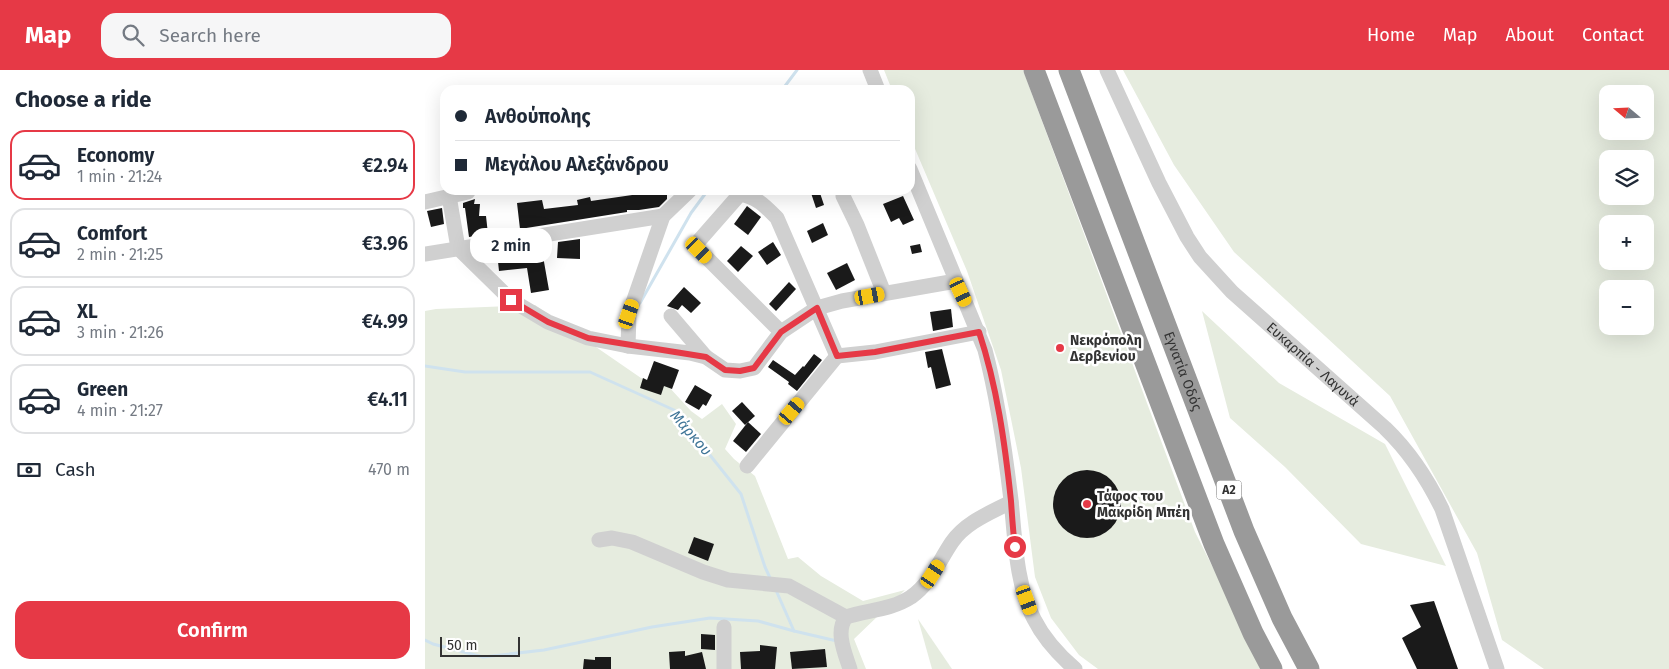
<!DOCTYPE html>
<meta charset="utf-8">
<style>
:root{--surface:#fff;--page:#f6f6f7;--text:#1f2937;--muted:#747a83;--line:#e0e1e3;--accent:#e63946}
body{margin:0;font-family:"Fira Sans",sans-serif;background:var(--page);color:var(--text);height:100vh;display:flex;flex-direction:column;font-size:19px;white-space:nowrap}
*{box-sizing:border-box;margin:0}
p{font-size:16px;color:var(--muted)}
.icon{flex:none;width:28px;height:28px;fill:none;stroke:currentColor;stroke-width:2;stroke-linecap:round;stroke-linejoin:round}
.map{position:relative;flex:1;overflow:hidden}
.side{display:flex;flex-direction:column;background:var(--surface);width:425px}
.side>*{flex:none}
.banner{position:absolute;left:15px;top:15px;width:475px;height:110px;border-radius:15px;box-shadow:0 5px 20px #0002;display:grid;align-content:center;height:110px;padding:0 15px;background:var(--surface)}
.needle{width:32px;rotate:289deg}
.controls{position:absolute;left:1174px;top:15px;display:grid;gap:10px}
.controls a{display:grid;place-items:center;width:55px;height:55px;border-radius:10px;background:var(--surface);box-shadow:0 5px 20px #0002;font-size:25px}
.scale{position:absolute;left:15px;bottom:12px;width:80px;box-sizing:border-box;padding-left:5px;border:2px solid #333;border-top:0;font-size:14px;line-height:18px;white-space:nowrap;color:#333;-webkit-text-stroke:4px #fff;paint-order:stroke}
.end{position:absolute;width:22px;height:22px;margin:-11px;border:6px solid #e63946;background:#fff;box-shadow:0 0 0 2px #fff}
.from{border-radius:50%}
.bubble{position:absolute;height:35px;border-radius:15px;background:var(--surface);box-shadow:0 5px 20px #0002;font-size:16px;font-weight:600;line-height:35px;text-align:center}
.car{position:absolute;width:15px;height:30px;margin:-15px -8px;border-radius:6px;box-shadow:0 0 4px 1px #0007;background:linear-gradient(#f5c518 24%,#345 0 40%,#f5c518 0 76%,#345 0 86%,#f5c518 0)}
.banner b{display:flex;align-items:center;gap:18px;height:48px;font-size:19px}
.banner b+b{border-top:1px solid var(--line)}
.banner i{width:12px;height:12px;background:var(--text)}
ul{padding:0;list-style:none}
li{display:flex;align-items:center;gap:15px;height:70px;margin:0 10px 8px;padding:0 5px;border:2px solid var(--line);border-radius:15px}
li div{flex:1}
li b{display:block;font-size:19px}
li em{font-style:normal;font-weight:600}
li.current{border-color:var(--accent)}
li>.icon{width:45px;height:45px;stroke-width:1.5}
h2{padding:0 15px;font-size:22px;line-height:60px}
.pay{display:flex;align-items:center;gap:12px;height:55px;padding:0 15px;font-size:19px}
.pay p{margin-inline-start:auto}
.action{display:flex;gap:10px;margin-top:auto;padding:10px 15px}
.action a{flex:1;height:58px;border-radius:15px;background:var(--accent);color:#fff;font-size:20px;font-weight:600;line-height:58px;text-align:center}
header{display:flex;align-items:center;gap:30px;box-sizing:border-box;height:70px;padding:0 25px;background:var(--accent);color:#fff}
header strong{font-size:24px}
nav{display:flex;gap:28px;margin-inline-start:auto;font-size:18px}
.search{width:350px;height:45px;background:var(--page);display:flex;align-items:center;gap:12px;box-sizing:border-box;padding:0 18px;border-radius:15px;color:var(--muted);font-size:19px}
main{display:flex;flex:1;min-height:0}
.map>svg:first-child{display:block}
.green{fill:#e6ecdf;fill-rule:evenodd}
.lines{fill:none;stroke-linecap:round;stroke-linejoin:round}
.stream{stroke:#cfe2ee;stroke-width:3}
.building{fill:#1a1a1a}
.minor{stroke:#d0d0d0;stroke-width:15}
.highway{stroke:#9a9a9a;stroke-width:21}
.route{stroke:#e63946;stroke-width:6}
.poi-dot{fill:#e63946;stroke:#fff;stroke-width:2}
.labels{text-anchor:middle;stroke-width:5;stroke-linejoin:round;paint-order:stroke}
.shield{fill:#fff;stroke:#707070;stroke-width:1}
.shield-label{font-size:12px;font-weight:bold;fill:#333}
.poi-label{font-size:14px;font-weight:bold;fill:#333;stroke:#fff;text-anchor:start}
.street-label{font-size:14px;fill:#333;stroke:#fff}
.water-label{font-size:15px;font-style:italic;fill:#3f7597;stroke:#fff}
</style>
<header>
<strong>Map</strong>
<div class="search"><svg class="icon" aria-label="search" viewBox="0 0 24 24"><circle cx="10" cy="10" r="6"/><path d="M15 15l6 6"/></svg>Search here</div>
<nav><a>Home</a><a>Map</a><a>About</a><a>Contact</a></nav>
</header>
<main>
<section class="side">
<h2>Choose a ride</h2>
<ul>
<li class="current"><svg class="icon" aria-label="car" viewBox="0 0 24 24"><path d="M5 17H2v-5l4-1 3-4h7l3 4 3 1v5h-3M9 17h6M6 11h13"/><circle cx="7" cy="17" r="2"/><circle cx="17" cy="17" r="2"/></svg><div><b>Economy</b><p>1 min · 21:24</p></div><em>€2.94</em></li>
<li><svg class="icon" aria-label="car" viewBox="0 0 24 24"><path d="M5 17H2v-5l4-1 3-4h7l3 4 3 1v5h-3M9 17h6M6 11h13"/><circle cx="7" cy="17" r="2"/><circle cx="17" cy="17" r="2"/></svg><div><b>Comfort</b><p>2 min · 21:25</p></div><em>€3.96</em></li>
<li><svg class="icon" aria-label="car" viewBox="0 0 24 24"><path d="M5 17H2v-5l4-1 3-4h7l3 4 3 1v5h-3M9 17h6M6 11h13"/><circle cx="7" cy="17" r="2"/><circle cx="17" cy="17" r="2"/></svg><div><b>XL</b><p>3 min · 21:26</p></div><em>€4.99</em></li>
<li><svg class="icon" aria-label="car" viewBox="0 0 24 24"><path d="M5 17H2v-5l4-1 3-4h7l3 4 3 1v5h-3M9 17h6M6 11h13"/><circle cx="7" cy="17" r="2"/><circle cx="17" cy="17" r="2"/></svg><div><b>Green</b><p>4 min · 21:27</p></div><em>€4.11</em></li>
</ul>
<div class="pay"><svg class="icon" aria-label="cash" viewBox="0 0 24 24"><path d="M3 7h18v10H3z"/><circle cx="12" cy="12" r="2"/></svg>Cash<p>470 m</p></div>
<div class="action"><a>Confirm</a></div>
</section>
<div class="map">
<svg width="1244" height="599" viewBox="0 0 1244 599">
<rect width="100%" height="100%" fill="#fff"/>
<g class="green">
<polygon points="459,0 598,0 770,462 839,599 673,599 654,585 626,548 610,507 596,398 576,300 542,201 485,67 485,20 467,20"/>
<path d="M698 0H1244V599H1119L1077 570 1052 483 965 326 809 182 749 95ZM1182 24H1220V61H1182ZM1182 89H1220V126H1182ZM1182 154H1220V191H1182ZM1182 219H1220V256H1182Z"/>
<polygon points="110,235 216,308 244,317 266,341 277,349 297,334 311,354 300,379 309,389 330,406 363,489 373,487 396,506 438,531 480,520 429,569 441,599 0,599 0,241 11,239"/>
<polygon points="777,241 854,313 960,374 1021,496 936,474 860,397 805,348"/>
<polygon points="493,549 527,599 507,599"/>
</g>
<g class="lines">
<g class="stream">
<polyline points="357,20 372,0"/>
<polyline points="215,233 266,143 283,120"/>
<polyline points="0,296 40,302 165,302 249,340 316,424 340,497 346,510"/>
<polyline points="350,518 369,561 412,571"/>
<polyline points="0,570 8,574 58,587 119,580 227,557 285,548 333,551 369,561"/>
</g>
</g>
<g class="building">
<polygon points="385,120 394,120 399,135 391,138"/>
<polygon points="214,123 242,123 242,129 234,137 214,140 202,140 202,142 95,159 92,133 117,130 119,139 153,135 152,130 165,127 166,131 214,124"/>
<polygon points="478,126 489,150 478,155 474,148 466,152 458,134"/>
<polygon points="50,129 49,134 55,134 54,146 61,146 63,164 44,167 40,138 38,138 38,133"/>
<polygon points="322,136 336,147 323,165 309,154"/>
<polygon points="17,138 19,154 6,157 2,141"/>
<polygon points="398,153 403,165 387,173 382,161"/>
<polygon points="155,169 155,189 132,188 133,172"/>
<polygon points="348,172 356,185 342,195 333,182"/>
<polygon points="495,174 497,182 487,184 485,176"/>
<polygon points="116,175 124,220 106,223 102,198 74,201 72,182"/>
<polygon points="316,176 328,186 313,202 302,191"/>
<polygon points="422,193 430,210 411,220 402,203"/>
<polygon points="364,212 371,219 351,241 344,234"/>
<polygon points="259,217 276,233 266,243 257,235 253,240 242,236"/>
<polygon points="526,239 528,257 508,261 505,242"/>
<polygon points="517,279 526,315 511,319 506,297 503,298 500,282"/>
<polygon points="389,284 397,290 372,321 363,314 364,312 343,297 348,290 370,305 378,296 379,297"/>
<polygon points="229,291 254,300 247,319 239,316 236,325 215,318 218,308 222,310"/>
<polygon points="270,315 287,325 281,336 278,334 274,340 260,332"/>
<polygon points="317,332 330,346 320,355 307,341"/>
<polygon points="323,352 336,364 321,382 308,371"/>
<circle cx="662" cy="434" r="34"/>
<polygon points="269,467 289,474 283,491 263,483"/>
<polygon points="1009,531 1033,599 992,599 977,568 996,557 985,535"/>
<polygon points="276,564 290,565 290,580 276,579"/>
<polygon points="335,575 352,577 350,599 316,599 315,582 335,581"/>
<polygon points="400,579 402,597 367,599 365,582"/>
<polygon points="260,581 260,586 277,582 281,599 245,599 244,582"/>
<polygon points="170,587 186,587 186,599 158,599 159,589 170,590"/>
</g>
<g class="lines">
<g class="minor">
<polyline points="445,0 453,20"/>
<path id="s1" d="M682 0 734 113 762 167 775 187 807 222 960 358C985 382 1002 408 1017 439L1072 599"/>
<path d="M485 99 560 280C573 329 580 380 586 430 590 468 591 515 609 549 619 569 634 585 650 599"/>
<polyline points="24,126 33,178"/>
<polyline points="418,126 432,155 459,223"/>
<polyline points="0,132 43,122"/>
<polyline points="33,178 86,230 123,252 163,268 203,276 265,283 281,287 300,300 315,301 329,298 356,262 392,238 417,231 531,211"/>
<polyline points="0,184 238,146"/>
<polyline points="246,246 281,287"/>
<path d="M356 262 274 180 272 176V173L315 124C332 127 340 136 352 148L412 286"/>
<polyline points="203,276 204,244 238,146 265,120"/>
<polyline points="412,286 450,282 554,262"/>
<polyline points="322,396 412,286"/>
<polyline points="174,470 187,468 207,472 278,502 303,510 364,516 421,547"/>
<polyline points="299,599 299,557"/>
<path d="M425 599C420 583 410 562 421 547 443 540 466 540 486 527 506 513 514 491 527 472 541 452 565 443 586 432"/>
</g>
<g class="highway">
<polyline points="609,0 789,474 828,563 847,599"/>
<path id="s2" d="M644 0 819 461 857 548 884 599"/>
</g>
</g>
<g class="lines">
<path class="route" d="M86 230 123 252 163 268 281 287 300 300 315 301 329 298 356 262 392 238 412 286 450 282 554 262C572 316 580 374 586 431 587 446 588 462 590 477"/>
</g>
<g class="poi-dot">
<circle cx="635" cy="278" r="5"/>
<circle cx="662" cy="434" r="5"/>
</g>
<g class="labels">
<rect class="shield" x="791.5" y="410.5" width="25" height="19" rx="4"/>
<g class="shield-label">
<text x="804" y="424">Α2</text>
</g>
<g class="poi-label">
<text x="645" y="275">Νεκρόπολη<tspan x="645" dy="16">Δερβενίου</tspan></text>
<text x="672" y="431">Τάφος του<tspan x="672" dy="16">Μακρίδη Μπέη</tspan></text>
</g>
<g class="street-label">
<text dy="5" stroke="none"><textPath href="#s1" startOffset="365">Ευκαρπία - Λαγυνά</textPath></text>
<text dy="5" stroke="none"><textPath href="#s2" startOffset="322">Εγνατία Οδός</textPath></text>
</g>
<g class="water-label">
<text transform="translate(266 363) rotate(49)" y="5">Μάρκου</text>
</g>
</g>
</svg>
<div class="controls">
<a><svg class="needle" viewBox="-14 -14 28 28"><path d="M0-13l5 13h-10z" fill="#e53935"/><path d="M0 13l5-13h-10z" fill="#747a83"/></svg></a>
<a><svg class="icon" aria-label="layers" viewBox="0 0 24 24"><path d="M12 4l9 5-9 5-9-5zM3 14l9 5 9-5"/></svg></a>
<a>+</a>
<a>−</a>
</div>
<div class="scale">50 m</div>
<i class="end from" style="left:590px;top:477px"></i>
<i class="end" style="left:86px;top:230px"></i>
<div class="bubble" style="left:45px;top:158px;width:82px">2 min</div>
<i class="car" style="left:274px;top:180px;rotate:135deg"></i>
<i class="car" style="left:536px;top:222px;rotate:155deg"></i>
<i class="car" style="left:445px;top:226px;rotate:80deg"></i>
<i class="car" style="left:204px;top:244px;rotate:19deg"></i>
<i class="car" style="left:367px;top:341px;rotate:40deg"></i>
<i class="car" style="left:508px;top:504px;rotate:33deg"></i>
<i class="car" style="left:602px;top:530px;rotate:160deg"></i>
<div class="banner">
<b><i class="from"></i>Ανθούπολης</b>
<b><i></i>Μεγάλου Αλεξάνδρου</b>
</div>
</div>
</main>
